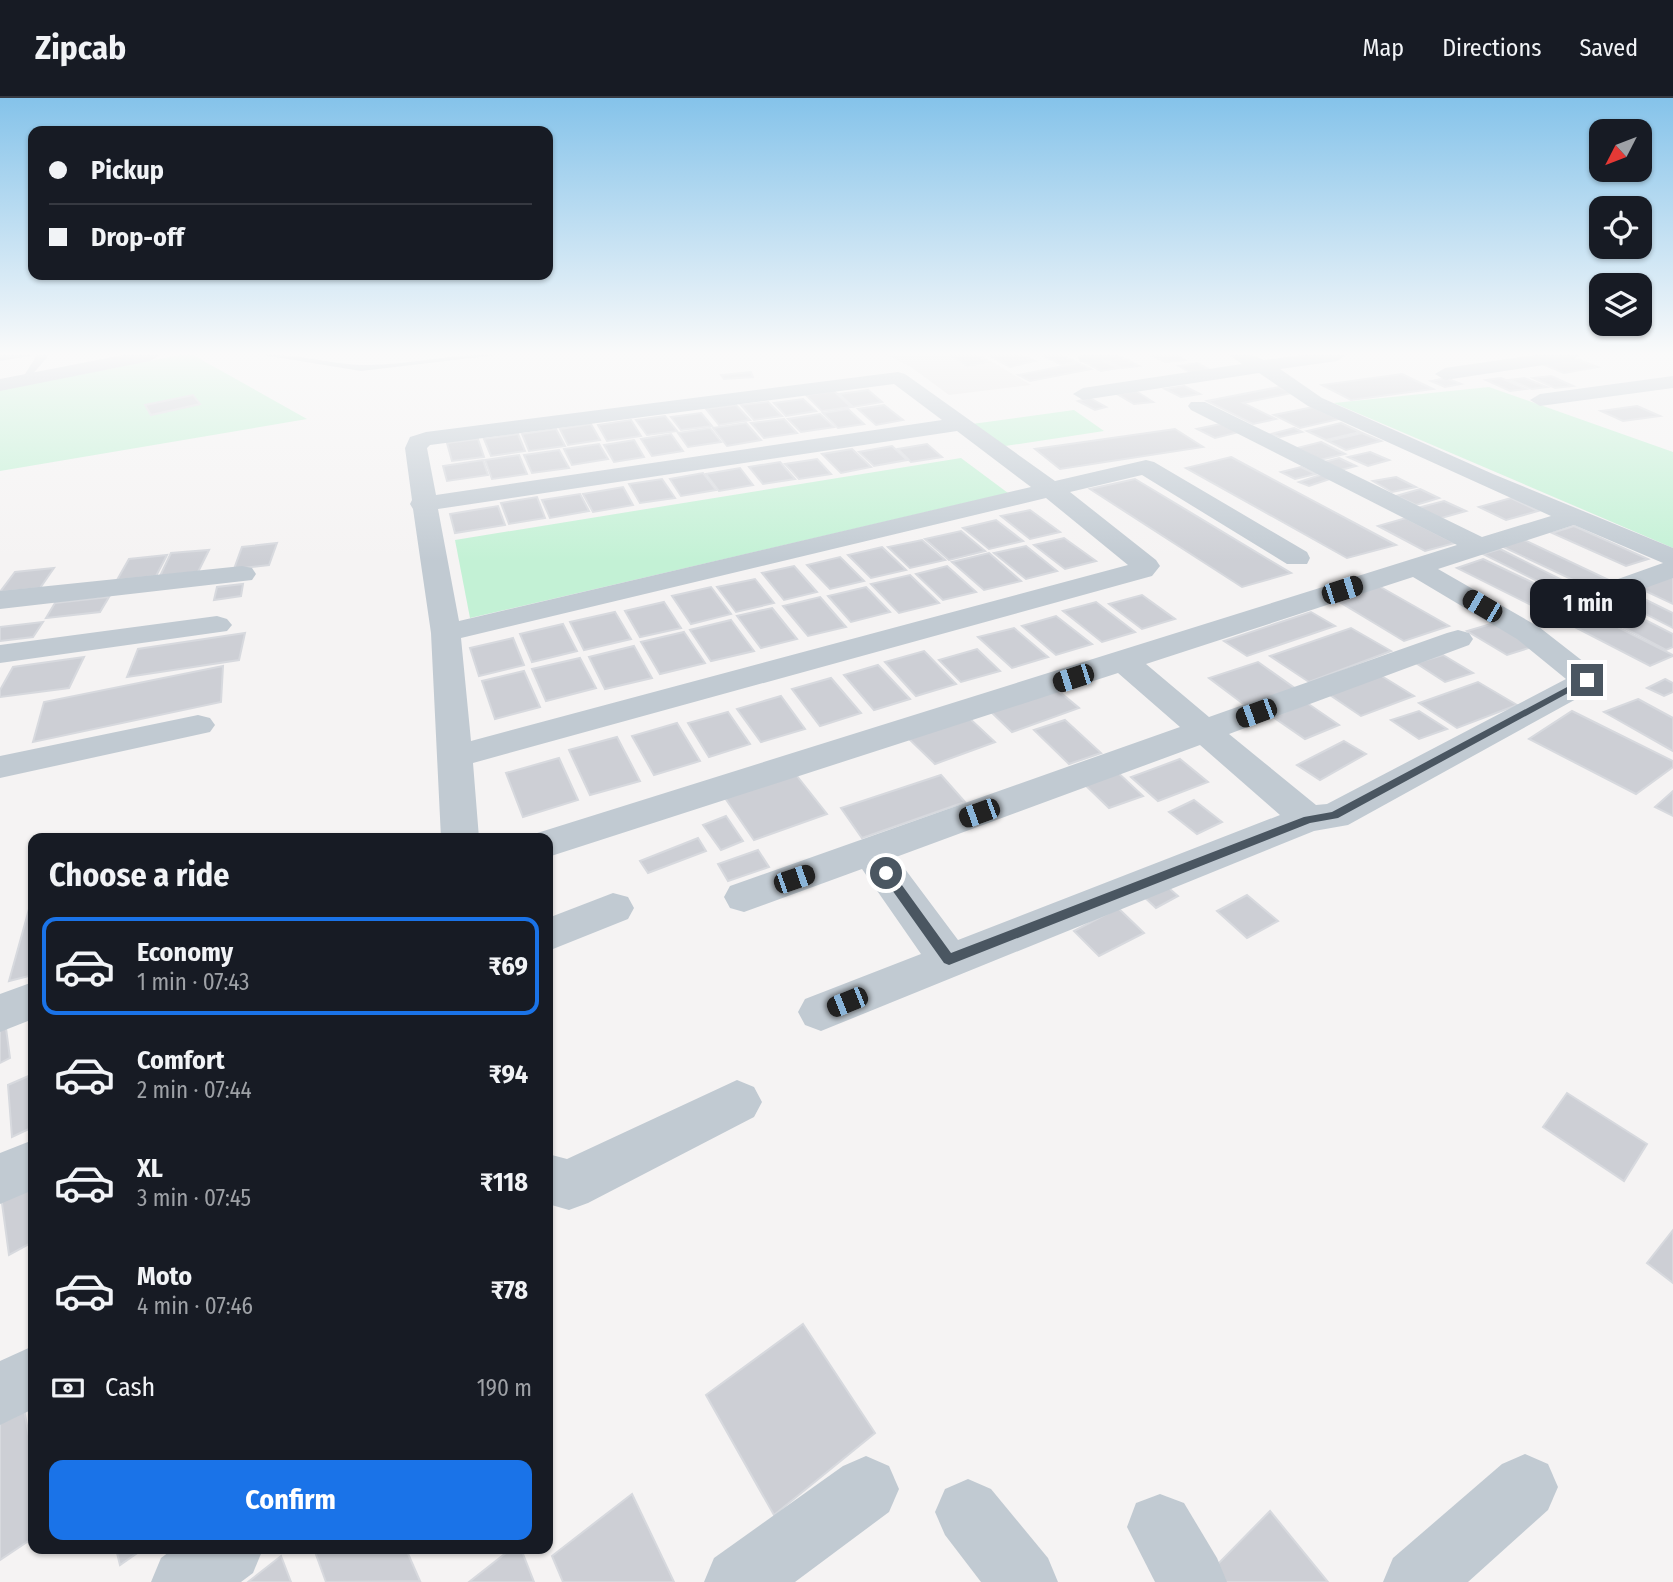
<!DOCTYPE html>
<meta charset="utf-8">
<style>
:root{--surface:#171b24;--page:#242831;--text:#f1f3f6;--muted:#9ea1a6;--line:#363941;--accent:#1a73e8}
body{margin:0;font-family:"Fira Sans Condensed",sans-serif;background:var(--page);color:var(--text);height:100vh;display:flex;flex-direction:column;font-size:26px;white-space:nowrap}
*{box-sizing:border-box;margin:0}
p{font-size:23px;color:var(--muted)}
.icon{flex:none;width:38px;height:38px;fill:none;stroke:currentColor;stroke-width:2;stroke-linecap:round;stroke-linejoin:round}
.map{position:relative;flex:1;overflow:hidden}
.side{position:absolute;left:28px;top:735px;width:525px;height:721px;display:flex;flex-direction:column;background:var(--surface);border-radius:14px;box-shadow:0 2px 5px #0004}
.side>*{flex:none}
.hud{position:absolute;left:28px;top:28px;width:525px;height:154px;border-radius:14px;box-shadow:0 2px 5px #0004;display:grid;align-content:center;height:154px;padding:0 21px;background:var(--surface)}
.needle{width:46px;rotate:228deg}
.buttons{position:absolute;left:1589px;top:21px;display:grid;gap:14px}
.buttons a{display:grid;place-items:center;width:63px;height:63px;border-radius:14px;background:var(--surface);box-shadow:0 2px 5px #0004;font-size:35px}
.end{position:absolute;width:32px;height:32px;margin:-16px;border:9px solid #4a5661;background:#fff;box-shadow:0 0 0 4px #fff}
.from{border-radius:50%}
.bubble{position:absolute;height:49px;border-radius:14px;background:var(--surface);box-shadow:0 2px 5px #0004;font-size:23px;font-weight:700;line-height:49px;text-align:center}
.car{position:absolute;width:21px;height:42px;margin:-21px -10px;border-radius:9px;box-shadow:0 0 5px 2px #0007;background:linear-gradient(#222 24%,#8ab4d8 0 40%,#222 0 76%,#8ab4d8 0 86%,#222 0)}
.hud b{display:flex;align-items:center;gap:24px;height:66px;font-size:26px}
.hud b+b{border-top:2px solid var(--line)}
.hud i{width:18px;height:18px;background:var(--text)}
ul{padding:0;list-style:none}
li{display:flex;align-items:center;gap:21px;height:98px;margin:0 14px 10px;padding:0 7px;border:4px solid transparent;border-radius:14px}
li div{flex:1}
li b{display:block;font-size:26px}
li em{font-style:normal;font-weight:700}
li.current{border-color:var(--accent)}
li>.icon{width:63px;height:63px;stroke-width:1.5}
h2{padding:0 21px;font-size:32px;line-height:84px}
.pay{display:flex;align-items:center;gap:18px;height:77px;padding:0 21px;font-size:26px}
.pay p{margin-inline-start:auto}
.primary-button{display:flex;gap:14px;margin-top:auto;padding:14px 21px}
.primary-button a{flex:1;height:80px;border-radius:14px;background:var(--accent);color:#fff;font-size:28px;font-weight:700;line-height:80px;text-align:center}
header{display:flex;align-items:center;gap:42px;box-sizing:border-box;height:98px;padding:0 35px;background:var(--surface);border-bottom:2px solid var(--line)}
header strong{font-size:33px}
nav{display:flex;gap:38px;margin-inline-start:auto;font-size:24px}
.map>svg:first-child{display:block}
.education{fill:#e6e4e5}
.green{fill:#c3f1d5}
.building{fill:#cdcfd5;stroke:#d7d9de;stroke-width:2}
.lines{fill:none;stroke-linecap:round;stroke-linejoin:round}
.service{fill:#c1cad2;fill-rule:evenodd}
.minor{fill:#c1cad2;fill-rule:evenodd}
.route{fill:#4a5661}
</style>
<header>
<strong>Zipcab</strong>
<nav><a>Map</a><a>Directions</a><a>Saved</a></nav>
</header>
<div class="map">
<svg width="1673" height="1484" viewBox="0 0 1673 1484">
<rect width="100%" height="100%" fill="#f5f3f3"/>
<polygon class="education" points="887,257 981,257 1031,287 949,297 911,269"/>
<g class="green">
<polygon points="180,257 193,257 307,321 0,373 0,292"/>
<polygon points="1489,289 1673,354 1673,450 1334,305"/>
<polygon points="1074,312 1104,333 999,349 972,326"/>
<polygon points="961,360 1008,395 470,520 455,442"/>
</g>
<g class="building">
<polygon points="950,257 975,257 988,264 967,268"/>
<polygon points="988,257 1022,257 1035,263 1010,269"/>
<polygon points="1042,257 1061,257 1076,264 1062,267"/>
<polygon points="1118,257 1139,268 1122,270 1101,260"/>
<polygon points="1151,257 1176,257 1185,262 1165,264"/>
<polygon points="1571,259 1598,269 1564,275 1537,264"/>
<polygon points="1098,260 1118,270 1101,273 1082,263"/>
<polygon points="1078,265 1091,271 1030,283 1018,277"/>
<polygon points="1197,265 1212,273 1193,276 1179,268"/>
<polygon points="751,274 753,279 724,281 721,277"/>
<polygon points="1402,276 1433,291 1351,302 1322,287"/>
<polygon points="1551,278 1573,288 1555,290 1533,280"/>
<polygon points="1446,280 1461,286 1445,289 1431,283"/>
<polygon points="1501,280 1526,291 1510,293 1486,282"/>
<polygon points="1524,280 1547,289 1532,291 1509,282"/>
<polygon points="1184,288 1200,296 1181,299 1165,291"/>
<polygon points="1279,289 1292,295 1243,305 1276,321 1253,326 1207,303"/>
<polygon points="868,292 882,304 853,309 839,296"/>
<polygon points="834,293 851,309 822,313 806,297"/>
<polygon points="1136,293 1153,304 1134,306 1117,296"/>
<polygon points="193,297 200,306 151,317 145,307"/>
<polygon points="1090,300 1106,309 1095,312 1078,303"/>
<polygon points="803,301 816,313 786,318 774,305"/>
<polygon points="768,304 782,318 754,322 741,307"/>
<polygon points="736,307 750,322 719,327 706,311"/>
<polygon points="884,307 903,322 876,327 858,311"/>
<polygon points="1637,308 1660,318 1623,323 1601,313"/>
<polygon points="1313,309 1339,321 1300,330 1274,317"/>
<polygon points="848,311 864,326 838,330 823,315"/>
<polygon points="701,315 712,328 681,332 671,319"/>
<polygon points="820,316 834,329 801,334 788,321"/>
<polygon points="665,318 677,333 647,337 636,322"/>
<polygon points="784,321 797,335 764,340 751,325"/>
<polygon points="631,322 641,338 607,343 598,327"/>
<polygon points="746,325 761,342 727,348 713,330"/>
<polygon points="1225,325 1243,333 1215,340 1197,331"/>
<polygon points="1341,325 1360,334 1326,342 1307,333"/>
<polygon points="591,326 600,342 568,347 560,331"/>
<polygon points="710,330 721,344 688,349 678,335"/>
<polygon points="1294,330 1302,334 1280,339 1271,336"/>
<polygon points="556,331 565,348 529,353 522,336"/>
<polygon points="1175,331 1203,349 1060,371 1035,351"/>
<polygon points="1362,335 1381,343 1346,352 1328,343"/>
<polygon points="518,336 525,353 491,358 484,341"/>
<polygon points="671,336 683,353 652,358 641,341"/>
<polygon points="478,341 484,359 452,363 447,345"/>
<polygon points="634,342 644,359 614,364 604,347"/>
<polygon points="1321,344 1345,356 1320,362 1297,350"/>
<polygon points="599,346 608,361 572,367 564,351"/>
<polygon points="927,346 942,359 911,364 898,351"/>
<polygon points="892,348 907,362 874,368 859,354"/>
<polygon points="852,351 871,369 841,375 822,356"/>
<polygon points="559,352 569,370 532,375 524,357"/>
<polygon points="1370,354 1389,362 1368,368 1348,359"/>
<polygon points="519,357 527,376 492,381 485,362"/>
<polygon points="1231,359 1396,447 1347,460 1186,370"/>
<polygon points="1339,360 1356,368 1341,372 1324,364"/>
<polygon points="817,361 831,376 799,381 785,366"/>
<polygon points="483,362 488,377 447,383 443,368"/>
<polygon points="780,364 795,381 763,386 749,369"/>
<polygon points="1301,369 1316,376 1295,381 1281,374"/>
<polygon points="740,370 753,387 719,393 706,376"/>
<polygon points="703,375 716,392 681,398 670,381"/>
<polygon points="1323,376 1333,380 1309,388 1299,384"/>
<polygon points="1396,379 1416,389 1392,394 1373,383"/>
<polygon points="662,381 675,400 640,405 629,386"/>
<polygon points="1135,381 1291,475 1242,489 1090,391"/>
<polygon points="623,389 633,407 593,414 583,396"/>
<polygon points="1420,391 1439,400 1416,407 1396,398"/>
<polygon points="580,396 589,413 550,420 542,402"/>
<polygon points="537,399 545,420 509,426 501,405"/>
<polygon points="1511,400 1538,413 1506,422 1479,409"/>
<polygon points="1444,403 1466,413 1438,421 1417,410"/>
<polygon points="498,408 505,427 455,435 450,416"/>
<polygon points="1030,412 1060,434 1030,441 1001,418"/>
<polygon points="1406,420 1455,445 1425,453 1378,428"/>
<polygon points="996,422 1023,443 989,451 963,430"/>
<polygon points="1574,428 1648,461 1626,468 1552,435"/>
<polygon points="961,433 985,453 949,462 925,441"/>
<polygon points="1064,440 1096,463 1065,471 1034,447"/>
<polygon points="1520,440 1609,482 1588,489 1499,447"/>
<polygon points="922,442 945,462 910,470 888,449"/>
<polygon points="277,445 269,467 234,471 242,449"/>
<polygon points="1026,448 1057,473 1026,481 994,455"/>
<polygon points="882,449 906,472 871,480 848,457"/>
<polygon points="1500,451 1574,488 1557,493 1483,456"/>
<polygon points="209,452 198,474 160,478 171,455"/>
<polygon points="989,455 1021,483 984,492 952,464"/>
<polygon points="167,457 156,478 117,482 129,461"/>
<polygon points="840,459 864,483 830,491 807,467"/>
<polygon points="1483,461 1559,497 1531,507 1457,470"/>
<polygon points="794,468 817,494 784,502 762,475"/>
<polygon points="947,468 976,494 943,502 916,476"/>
<polygon points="54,470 40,490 0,494 15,474"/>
<polygon points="1673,476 1673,506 1637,489"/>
<polygon points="910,477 939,505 899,515 871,486"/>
<polygon points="755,481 774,505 736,514 717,489"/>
<polygon points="243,486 241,498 214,502 217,489"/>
<polygon points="1377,487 1449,528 1404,543 1333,500"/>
<polygon points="711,489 731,516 691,526 672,498"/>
<polygon points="866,489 890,514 851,524 828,498"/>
<polygon points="1632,495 1673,515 1673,530 1614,500"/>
<polygon points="1142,497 1175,521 1142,531 1109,506"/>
<polygon points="109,499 100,514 46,520 55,505"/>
<polygon points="820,499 846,529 808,538 783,508"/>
<polygon points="1604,501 1673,536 1673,549 1666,552 1582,508"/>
<polygon points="664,504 681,530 640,539 625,513"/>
<polygon points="1096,504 1135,534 1102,544 1063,513"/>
<polygon points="772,510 797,541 761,550 737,518"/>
<polygon points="1582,511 1673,557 1673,558 1650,568 1557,520"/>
<polygon points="615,514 631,541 584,552 570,524"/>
<polygon points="1311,514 1335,528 1247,558 1224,543"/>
<polygon points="1056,518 1092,546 1056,557 1022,528"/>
<polygon points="731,522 754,553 711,563 690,532"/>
<polygon points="43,524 33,539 0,543 0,529"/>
<polygon points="1494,525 1535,548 1507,557 1467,533"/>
<polygon points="563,526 577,553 532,564 520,536"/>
<polygon points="1014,530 1048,559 1012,570 978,539"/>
<polygon points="1351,530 1391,553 1309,584 1270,558"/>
<polygon points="684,534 705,565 660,576 641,544"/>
<polygon points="245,535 239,562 127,579 138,551"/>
<polygon points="513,540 524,567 479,578 470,550"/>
<polygon points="634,548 652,580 605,591 589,559"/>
<polygon points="977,551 1000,573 961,584 939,562"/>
<polygon points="924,553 956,586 916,598 885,564"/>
<polygon points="1443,557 1473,575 1445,584 1416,565"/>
<polygon points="84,559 69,590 0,599 0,592 13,569"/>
<polygon points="580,560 596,590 546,603 532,571"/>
<polygon points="1258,564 1296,591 1246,608 1209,580"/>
<polygon points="878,567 910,601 874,612 844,577"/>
<polygon points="223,568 221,604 33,644 44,604"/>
<polygon points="524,573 540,609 495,621 482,583"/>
<polygon points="1380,577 1414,598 1361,618 1327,595"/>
<polygon points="831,580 861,615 820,628 792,591"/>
<polygon points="1665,581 1673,585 1673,594 1664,598 1647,590"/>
<polygon points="1478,584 1517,607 1457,630 1419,605"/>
<polygon points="1055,590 1079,610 1012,634 989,612"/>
<polygon points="781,598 805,631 761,644 737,611"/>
<polygon points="1638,601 1673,620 1673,653 1604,614"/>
<polygon points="1307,605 1339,627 1305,641 1273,619"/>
<polygon points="1419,613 1447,631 1419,641 1391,622"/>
<polygon points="1572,613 1673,663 1673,669 1636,696 1529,641"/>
<polygon points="728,614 750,646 709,659 688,625"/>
<polygon points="968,619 995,644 935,666 908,640"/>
<polygon points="1065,622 1101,655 1069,666 1034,632"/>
<polygon points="677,625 700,663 654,677 632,638"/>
<polygon points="617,639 640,683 590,697 569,652"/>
<polygon points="1344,643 1366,656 1320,682 1297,667"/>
<polygon points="559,660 578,702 523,719 506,675"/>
<polygon points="1180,661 1208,684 1158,703 1131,679"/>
<polygon points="1114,671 1143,698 1109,710 1081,683"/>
<polygon points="793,673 827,716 754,742 723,697"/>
<polygon points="941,677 965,704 862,740 841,710"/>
<polygon points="1673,693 1673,718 1655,709"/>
<polygon points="1194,702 1222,724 1197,736 1169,714"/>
<polygon points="726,718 743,743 721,752 703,727"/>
<polygon points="698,740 706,753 648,775 640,763"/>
<polygon points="758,752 769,769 728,783 718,766"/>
<polygon points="1163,785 1178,798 1156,810 1142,797"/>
<polygon points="1247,797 1278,823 1247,840 1217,813"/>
<polygon points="33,810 33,877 9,883 29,811"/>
<polygon points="1118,810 1144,835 1099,858 1074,833"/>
<polygon points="5,923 10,960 0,965 0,925"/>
<polygon points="33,976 33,1029 12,1039 8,987"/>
<polygon points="1567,995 1647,1046 1624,1083 1543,1029"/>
<polygon points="33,1082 33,1144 9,1157 1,1098"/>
<polygon points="1673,1132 1673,1185 1647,1165"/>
<polygon points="803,1226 875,1335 774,1417 706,1297"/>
<polygon points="22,1300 33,1360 33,1440 0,1462 0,1313"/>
<polygon points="632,1396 674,1484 563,1484 552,1458"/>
<polygon points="1270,1413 1328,1484 1219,1484 1211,1473"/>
<polygon points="116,1451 143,1451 120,1467"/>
<polygon points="314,1451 406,1451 420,1483 326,1484"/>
<polygon points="511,1451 521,1451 534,1484 469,1484"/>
<polygon points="281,1458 291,1484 248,1484"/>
</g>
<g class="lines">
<g class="service">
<polygon points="0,257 36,257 0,263"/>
<polygon points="37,257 49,257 26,284 20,284"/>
<path d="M263 257C296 255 328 266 361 267 406 268 451 255 497 257L361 273Z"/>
</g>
<g class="minor">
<polygon points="123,257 159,257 150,263 0,293 0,281"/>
<polygon points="1080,257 1119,257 1117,261 1080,264 1078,260"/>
<path d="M1229 257H1252L1264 262 1302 257H1346L1337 263 1280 271 1322 300 1493 376 1673 450V480L1579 514 1569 517 1559 514 1555 508 1559 502 1663 465 1574 427 1438 471 1539 529 1598 575 1603 582 1598 589 1348 727 1314 733 821 933 805 927 798 914 805 901 921 856 862 771 744 814 730 810 724 799 730 788 1180 629 1118 575 548 759V740H532L534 736 1457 447 1191 312 1188 308 1191 304H1205L1482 439 1551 418 1308 308 1259 275 1083 302 1073 296 1083 290 1242 266ZM1413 479 1517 541 1566 581 1327 706 1316 707 1229 636 1469 547 1473 541 1469 535 1458 532 1447 535 1209 619 1146 566ZM1200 647 1280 717 958 842 896 759Z"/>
<polygon points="1535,257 1580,257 1571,263 1445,282 1435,276 1445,270"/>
<path d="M898 274 905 276 1055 383 1146 362 1154 364 1307 454 1310 460 1307 466H1287L1142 377 1070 394 1156 462 1160 468 1152 478 473 665 479 740H441L431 535 413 411 410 406 412 402 405 350 410 339 426 334ZM894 286 942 322 436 397 427 350 430 347ZM957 333 1031 389 459 523 438 411ZM1046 400 1128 467 471 643 461 540Z"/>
<polygon points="1673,278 1673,290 1540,308 1530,302 1540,296"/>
<polygon points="242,468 252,470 256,476 252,482 0,511 0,493"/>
<polygon points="217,518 227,521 232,527 227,533 0,565 0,547"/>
<polygon points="198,617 210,620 215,627 210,634 0,680 0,658"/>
<polygon points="613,795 628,799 634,810 628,821 548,853 548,820"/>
<polygon points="33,884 33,921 0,934 0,896"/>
<polygon points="737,982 754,989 762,1004 754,1019 588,1105 569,1112 548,1106 548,1056 567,1061"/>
<polygon points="33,1042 33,1092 0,1106 0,1055"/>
<polygon points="33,1248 33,1311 0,1327 0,1263"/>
<polygon points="1525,1356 1548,1366 1558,1389 1548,1412 1468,1484 1383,1484 1393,1460 1502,1366"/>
<polygon points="866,1358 889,1368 899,1391 889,1414 795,1484 704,1484 714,1460 843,1368"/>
<polygon points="968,1381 991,1391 1048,1460 1058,1484 981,1484 945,1437 935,1414 945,1391"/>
<polygon points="1160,1396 1184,1405 1217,1460 1227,1484 1155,1484 1127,1429 1136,1405"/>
<polygon points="173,1451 263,1451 253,1475 241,1484 151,1484 161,1460"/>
</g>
</g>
<linearGradient id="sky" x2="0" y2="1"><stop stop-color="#85c3ea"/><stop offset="0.55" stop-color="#fafafa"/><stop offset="1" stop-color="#fafafa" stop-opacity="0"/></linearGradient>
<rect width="1673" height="464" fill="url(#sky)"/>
<polygon class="route" points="1584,580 1592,582 1338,720 1310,725 949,867 944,865 880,775 891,772 951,855 1304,719 1332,714"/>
</svg>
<div class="buttons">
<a><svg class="needle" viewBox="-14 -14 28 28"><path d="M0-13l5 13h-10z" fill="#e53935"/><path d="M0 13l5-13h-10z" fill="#9ea1a6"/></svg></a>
<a><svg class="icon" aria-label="locate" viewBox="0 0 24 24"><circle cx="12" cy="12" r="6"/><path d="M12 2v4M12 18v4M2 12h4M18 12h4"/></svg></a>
<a><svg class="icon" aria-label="layers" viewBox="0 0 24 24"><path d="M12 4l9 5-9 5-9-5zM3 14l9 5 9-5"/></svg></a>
</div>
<i class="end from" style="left:886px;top:775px"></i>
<i class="end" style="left:1587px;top:582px"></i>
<div class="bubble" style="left:1530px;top:481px;width:116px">1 min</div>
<i class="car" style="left:1342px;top:492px;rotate:72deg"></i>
<i class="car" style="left:1482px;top:508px;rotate:300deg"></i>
<i class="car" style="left:1073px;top:580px;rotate:252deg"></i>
<i class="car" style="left:1256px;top:615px;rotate:250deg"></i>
<i class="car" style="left:979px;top:715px;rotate:250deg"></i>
<i class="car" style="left:794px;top:781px;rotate:71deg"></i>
<i class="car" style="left:847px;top:904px;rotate:248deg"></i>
<div class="hud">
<b><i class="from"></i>Pickup</b>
<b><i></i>Drop-off</b>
</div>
<section class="side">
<h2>Choose a ride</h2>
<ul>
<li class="current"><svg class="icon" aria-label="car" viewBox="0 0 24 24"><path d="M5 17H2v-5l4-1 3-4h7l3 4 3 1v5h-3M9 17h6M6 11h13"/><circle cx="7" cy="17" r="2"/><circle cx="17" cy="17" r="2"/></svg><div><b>Economy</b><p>1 min · 07:43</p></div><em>₹69</em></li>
<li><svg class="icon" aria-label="car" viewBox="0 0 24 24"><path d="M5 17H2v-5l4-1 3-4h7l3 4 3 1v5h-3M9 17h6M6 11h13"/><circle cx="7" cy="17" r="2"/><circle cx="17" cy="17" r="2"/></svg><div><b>Comfort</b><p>2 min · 07:44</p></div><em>₹94</em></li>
<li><svg class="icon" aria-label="car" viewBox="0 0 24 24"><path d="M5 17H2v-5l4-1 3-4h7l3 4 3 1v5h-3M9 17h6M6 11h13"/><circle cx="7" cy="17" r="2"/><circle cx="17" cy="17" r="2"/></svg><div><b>XL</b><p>3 min · 07:45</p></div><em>₹118</em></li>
<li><svg class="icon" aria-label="car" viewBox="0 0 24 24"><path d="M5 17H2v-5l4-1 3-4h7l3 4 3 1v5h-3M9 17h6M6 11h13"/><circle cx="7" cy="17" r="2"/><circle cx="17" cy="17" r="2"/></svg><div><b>Moto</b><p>4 min · 07:46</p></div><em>₹78</em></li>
</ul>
<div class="pay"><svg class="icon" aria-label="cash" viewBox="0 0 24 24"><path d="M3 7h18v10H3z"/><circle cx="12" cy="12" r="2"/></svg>Cash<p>190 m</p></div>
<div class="primary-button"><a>Confirm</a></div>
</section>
</div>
